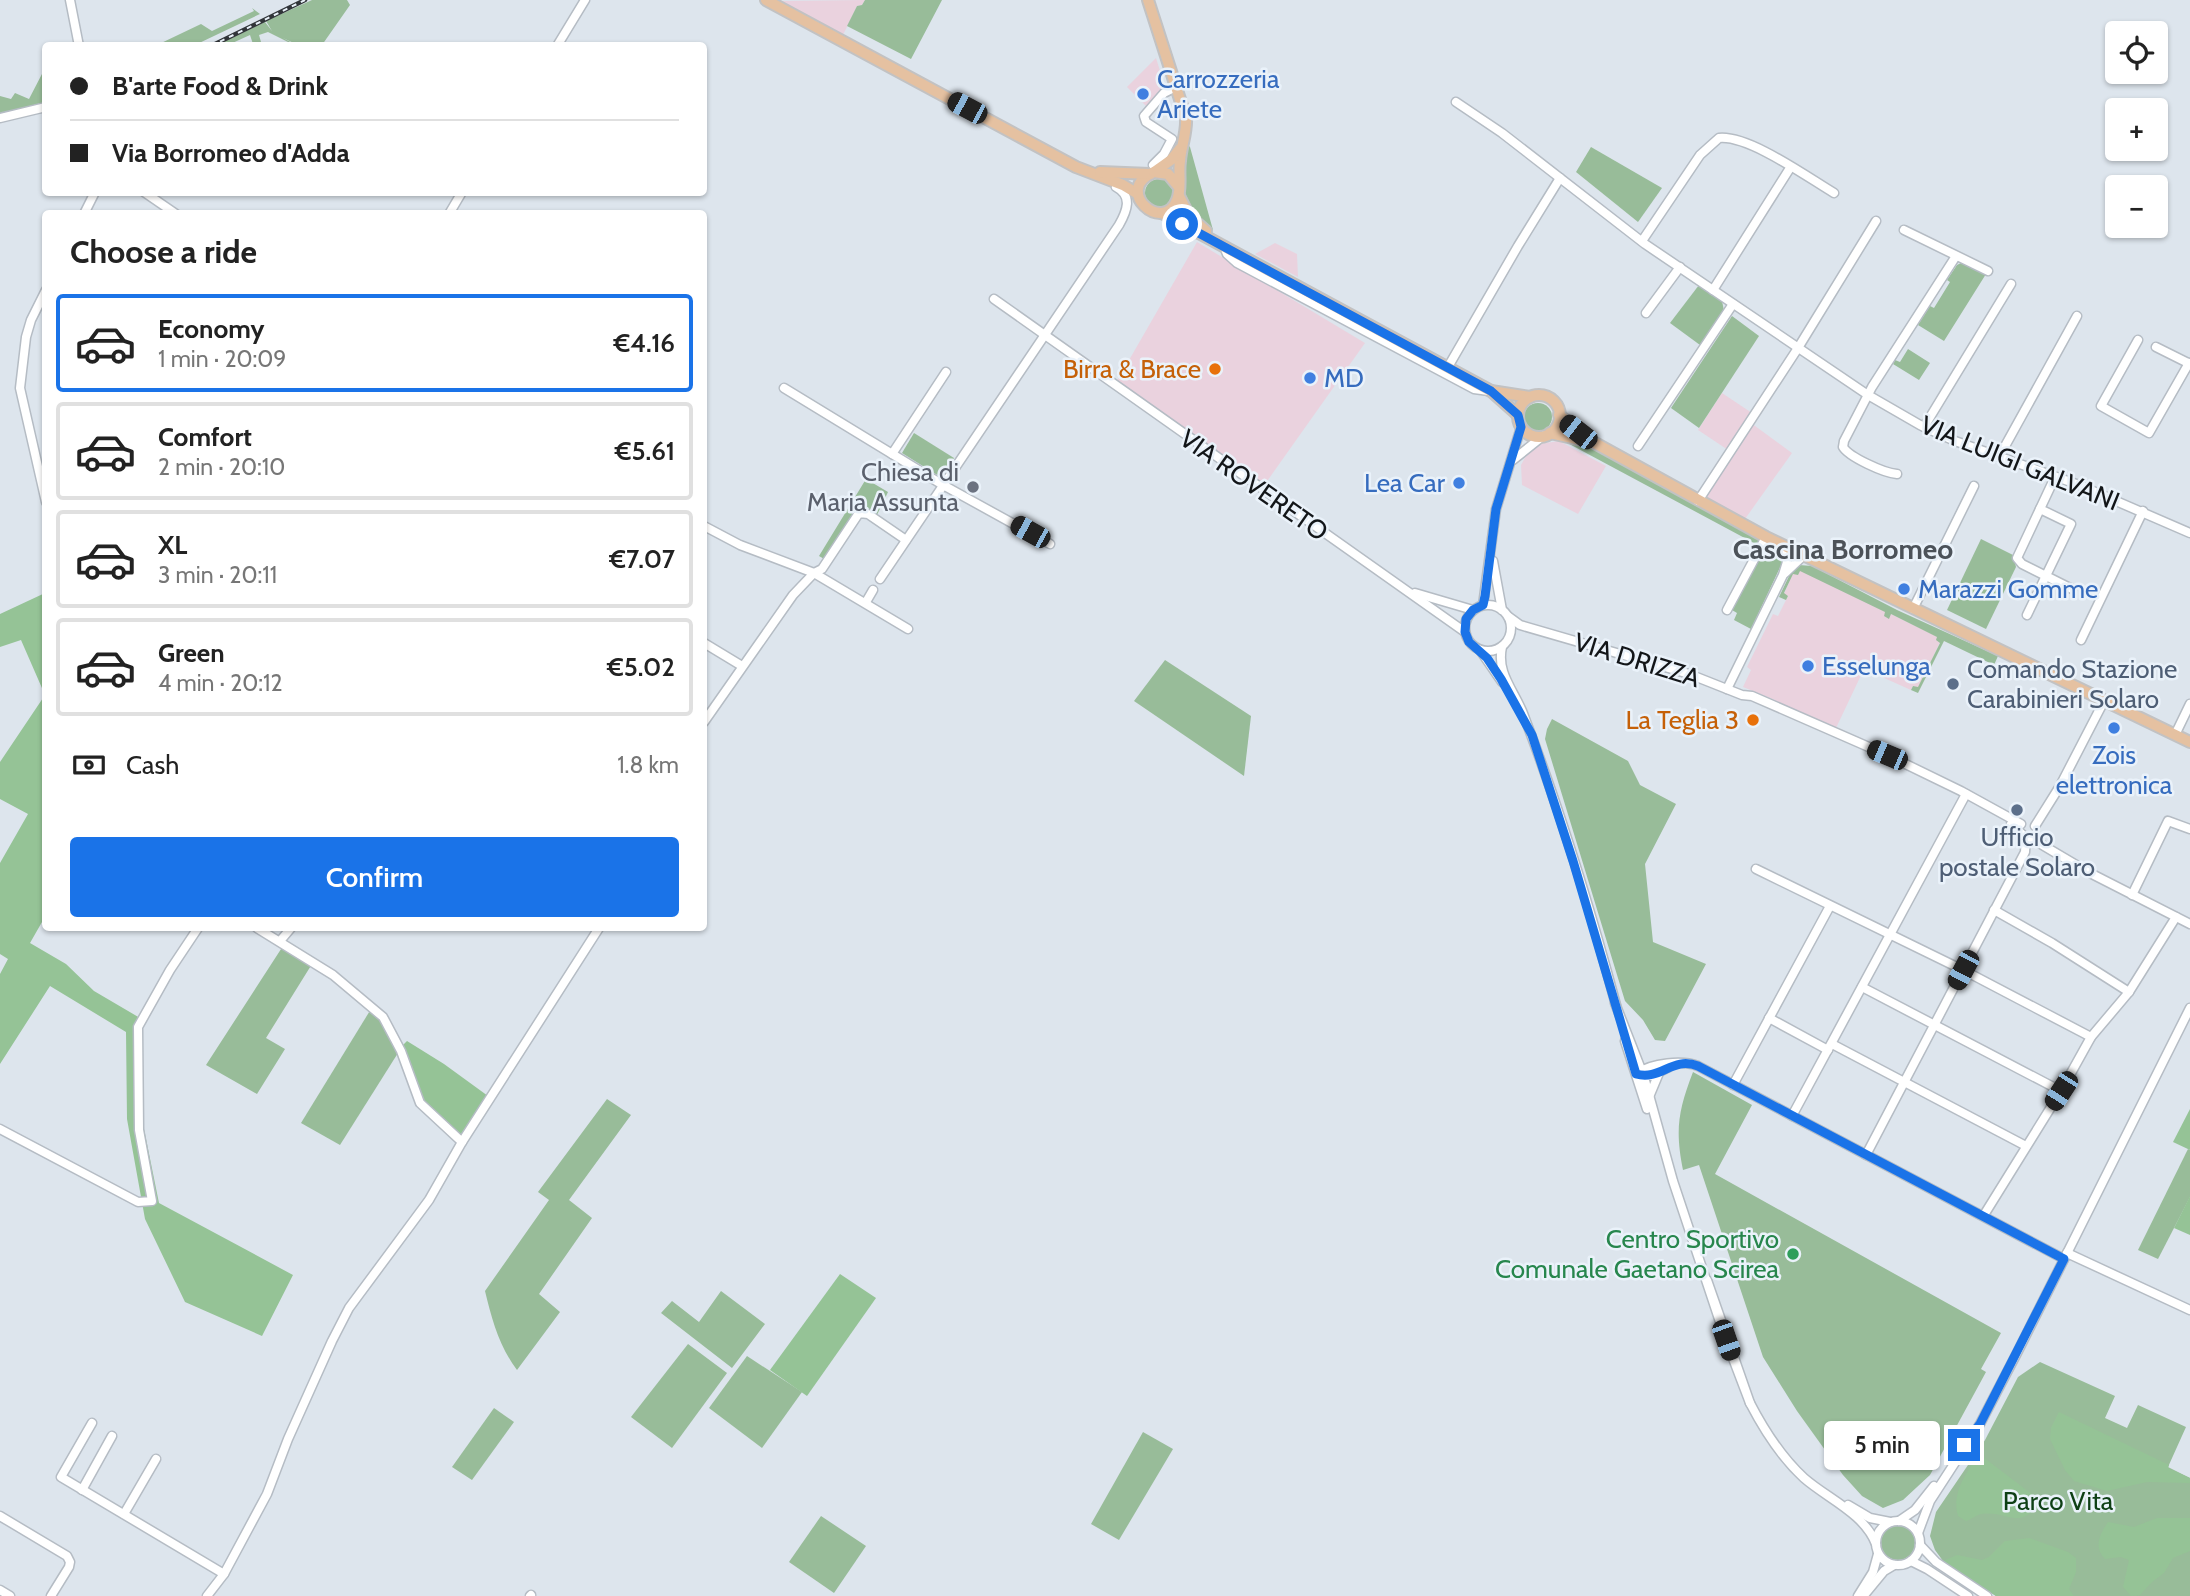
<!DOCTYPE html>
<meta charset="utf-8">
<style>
:root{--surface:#fff;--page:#f2f2f2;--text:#222;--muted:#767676;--line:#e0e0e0;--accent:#1a73e8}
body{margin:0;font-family:Cabin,sans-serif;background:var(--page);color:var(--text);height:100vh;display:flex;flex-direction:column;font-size:26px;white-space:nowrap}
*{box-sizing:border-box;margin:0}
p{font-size:23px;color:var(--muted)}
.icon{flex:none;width:38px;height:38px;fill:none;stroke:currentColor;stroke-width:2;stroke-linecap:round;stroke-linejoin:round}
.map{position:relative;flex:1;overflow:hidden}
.side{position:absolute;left:42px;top:210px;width:665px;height:721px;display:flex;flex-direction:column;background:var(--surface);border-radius:7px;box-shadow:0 2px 5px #0004}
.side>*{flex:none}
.guide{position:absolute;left:42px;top:42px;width:665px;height:154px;border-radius:7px;box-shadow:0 2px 5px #0004;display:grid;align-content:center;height:154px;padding:0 28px;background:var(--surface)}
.controls{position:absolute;left:2105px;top:21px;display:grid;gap:14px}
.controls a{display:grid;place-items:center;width:63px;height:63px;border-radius:7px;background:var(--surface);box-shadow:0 2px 5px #0004;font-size:35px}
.end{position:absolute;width:32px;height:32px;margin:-16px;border:9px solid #1a73e8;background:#fff;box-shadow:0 0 0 4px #fff}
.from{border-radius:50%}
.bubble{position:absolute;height:49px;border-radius:7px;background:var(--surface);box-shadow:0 2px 5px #0004;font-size:23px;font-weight:600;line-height:49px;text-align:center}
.car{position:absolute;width:21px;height:42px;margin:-21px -10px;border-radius:9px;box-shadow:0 0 5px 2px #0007;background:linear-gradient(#222 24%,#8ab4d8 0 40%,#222 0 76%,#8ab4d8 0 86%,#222 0)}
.guide b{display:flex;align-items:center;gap:24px;height:66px;font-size:26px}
.guide b+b{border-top:2px solid var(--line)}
.guide i{width:18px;height:18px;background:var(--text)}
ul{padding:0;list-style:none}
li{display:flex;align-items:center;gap:21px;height:98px;margin:0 14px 10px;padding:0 14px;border:4px solid var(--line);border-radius:7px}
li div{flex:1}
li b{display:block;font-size:26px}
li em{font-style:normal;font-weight:600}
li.active{border-color:var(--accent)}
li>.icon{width:63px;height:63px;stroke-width:1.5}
h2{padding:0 28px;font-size:32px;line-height:84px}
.pay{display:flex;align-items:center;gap:18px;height:77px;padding:0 28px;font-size:26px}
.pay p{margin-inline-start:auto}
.primary-button{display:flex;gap:14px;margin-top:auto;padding:14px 28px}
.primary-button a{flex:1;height:80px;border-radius:7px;background:var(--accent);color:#fff;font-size:28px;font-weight:600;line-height:80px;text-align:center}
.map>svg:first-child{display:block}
.commercial{fill:#ead2de}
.green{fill:#98bc99}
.forest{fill:#95c396}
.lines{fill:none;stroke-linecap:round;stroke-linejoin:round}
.minor-casing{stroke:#b5bcc4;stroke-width:11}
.major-casing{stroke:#c2c2c3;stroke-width:14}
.minor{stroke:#fff;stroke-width:8}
.major{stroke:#e5c1a1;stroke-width:10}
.rail-casing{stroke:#313539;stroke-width:4.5}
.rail{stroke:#eaf2fa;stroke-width:2;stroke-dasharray:5;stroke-linecap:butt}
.route{stroke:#1a73e8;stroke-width:9}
.shop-dot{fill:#3f7fe0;stroke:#eaf2fa;stroke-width:2.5}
.food-dot{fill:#e8710a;stroke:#eaf2fa;stroke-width:2.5}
.worship-dot{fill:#6b7280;stroke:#eaf2fa;stroke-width:2.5}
.service-dot{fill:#5c6f8a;stroke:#eaf2fa;stroke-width:2.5}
.leisure-dot{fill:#2e9e5b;stroke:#eaf2fa;stroke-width:2.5}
.labels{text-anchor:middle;stroke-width:5;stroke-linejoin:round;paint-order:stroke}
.shop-label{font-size:26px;fill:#366cbe;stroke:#eaf2fa;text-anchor:start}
.food-label{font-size:26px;fill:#c56008;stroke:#eaf2fa;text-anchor:end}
.street-label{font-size:26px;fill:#131619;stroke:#eaf2fa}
.worship-label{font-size:26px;fill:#5b616d;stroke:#eaf2fa;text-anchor:end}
.service-label{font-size:26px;fill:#4e5e75;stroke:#eaf2fa;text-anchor:start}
.leisure-label{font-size:26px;fill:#27864d;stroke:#eaf2fa;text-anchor:end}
.park-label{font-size:26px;fill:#0e3f15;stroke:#eaf2fa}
.neighbourhood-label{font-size:28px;font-weight:bold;fill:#4c5259;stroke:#eaf2fa}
</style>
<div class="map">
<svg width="2190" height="1596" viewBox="0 0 2190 1596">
<rect width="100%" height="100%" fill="#dde5ed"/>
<g class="commercial">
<polygon points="865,0 862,5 857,6 843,35 779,1"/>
<polygon points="1156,58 1165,87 1146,106 1127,87"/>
<polygon points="1197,242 1365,343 1263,487 1117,381"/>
<polygon points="1275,243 1297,254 1298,277 1255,254"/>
<polygon points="1722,393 1755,415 1751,423 1792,453 1745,519 1700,495 1728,450 1698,430"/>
<polygon points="1559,441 1606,466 1578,514 1522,485 1521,465 1526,456 1540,444"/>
<polygon points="1800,570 1886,612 1884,616 1891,614 1938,637 1940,642 1918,688 1913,686 1911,690 1864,669 1836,728 1774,703 1775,700 1743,687 1751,670 1747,667 1773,614 1778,616 1788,596 1784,594 1793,573"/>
</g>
<g class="green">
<polygon points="312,0 347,0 350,5 322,45 298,45 283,38 296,45 294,45 268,32 259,35 261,42 253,44 250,35 228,45 217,45 265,22 272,31 266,21"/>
<polygon points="865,0 942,0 911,59 847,26 857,6 862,5"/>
<polygon points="252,8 260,14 195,45 157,45 201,24 212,31 254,11"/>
<polygon points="43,72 45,73 45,102 0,114 0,96 11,99 15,93 29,99"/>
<path d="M1188 145 1190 147 1213 230C1206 224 1197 218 1192 211 1179 192 1179 164 1188 145Z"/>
<polygon points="1591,147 1662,188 1638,222 1576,172"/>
<circle cx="1159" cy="193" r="14"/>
<polygon points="1963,262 1986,274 1944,341 1918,325 1930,306 1934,308 1950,282 1947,280 1957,265"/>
<polygon points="1699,285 1722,301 1724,311 1700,345 1670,323"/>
<polygon points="1732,316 1759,336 1699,428 1671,408"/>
<polygon points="1908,349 1930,363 1919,380 1893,364 1895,360 1900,362"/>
<circle cx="1538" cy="417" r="14"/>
<polygon points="914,433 954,458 942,478 902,453"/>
<polygon points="1560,439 1574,439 1598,450 1759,538 1761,543 1755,550 1751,549 1754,543"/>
<polygon points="866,479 888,492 876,517 863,508 826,560 819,556"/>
<polygon points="1981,539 2013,555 2016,567 1986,629 1947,610"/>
<polygon points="1764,548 1781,554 1783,561 1751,629 1734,620 1737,613 1732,610"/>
<polygon points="1799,565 1812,566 1897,610 1998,656 1994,665 1944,641 1918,693 1911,690 1913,686 1918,687 1940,643 1936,640 1937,637 1891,614 1889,619 1884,616 1885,612 1800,571 1798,575 1793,574 1784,593 1788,596 1786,600 1779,597 1791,572"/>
<polygon points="1165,660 1251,716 1244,776 1134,701"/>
<polygon points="1552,719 1628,761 1640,785 1676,804 1645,864 1653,942 1706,964 1665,1041 1655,1040 1643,1020 1625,1001 1545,739 1547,729"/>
<polygon points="283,946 312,964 266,1038 285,1049 257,1094 206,1065"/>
<polygon points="371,1009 381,1019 398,1053 340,1145 301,1123"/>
<path d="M1693 1072 1752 1105 1715 1174 2001 1333 1981 1369 1986 1372 1930 1475 1903 1500 1883 1508 1862 1496 1843 1475 1797 1411 1763 1357 1699 1165 1683 1170C1675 1130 1678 1111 1693 1072Z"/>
<path d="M607 1099 631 1115 569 1200 592 1218 539 1294 560 1312 517 1370C499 1346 492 1320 485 1291L549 1200 538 1192Z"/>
<polygon points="2188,1149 2190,1150 2190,1197 2158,1259 2138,1250"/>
<polygon points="721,1291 765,1324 732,1368 661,1313 672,1301 699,1322"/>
<polygon points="688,1344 727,1373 672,1448 631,1417"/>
<polygon points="747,1356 802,1392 762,1448 709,1408"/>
<polygon points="2040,1362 2115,1396 2105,1418 2127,1428 2138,1405 2186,1427 2168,1467 2190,1478 2190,1596 1996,1596 1943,1561 1935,1550 1930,1536 1936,1512 1985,1440 2018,1377"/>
<polygon points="494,1408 514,1422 472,1480 452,1467"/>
<polygon points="1143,1432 1173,1449 1119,1540 1091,1524"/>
<polygon points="821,1516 866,1546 834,1593 789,1562"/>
<circle cx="1898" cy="1543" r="17"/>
</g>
<g class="forest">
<polygon points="45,593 46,915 30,943 66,964 94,991 140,1018 144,1129 159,1203 293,1275 262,1336 185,1302 145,1219 127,1119 126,1032 50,986 0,1064 0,974 8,959 0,954 0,863 28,814 0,799 0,762 45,695 21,640 0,647 0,614"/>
<polygon points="407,1041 444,1064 488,1096 460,1138 423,1102 402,1046"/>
<polygon points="2190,1109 2190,1150 2173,1142"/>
<polygon points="2190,1196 2190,1235 2174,1228"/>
<polygon points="840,1274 876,1298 807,1396 770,1370"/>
<polygon points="2059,1412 2169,1465 2168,1468 2190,1478 2190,1483 2147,1482 2107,1491 2074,1481 2065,1470 2050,1439 2051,1428"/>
<path d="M1979 1454 2041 1501C2018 1533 2010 1510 1981 1514 1976 1515 1972 1519 1966 1521L1958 1516C1951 1493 1967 1472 1979 1454Z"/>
<path d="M2157 1518H2190V1551L2173 1558 2164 1573 2152 1582 2140 1595 2131 1596 2123 1587 2129 1560 2121 1557 2105 1559C2093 1547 2100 1534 2108 1522L2134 1527Z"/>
<polygon points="2029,1538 2068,1552 2076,1558 2076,1572 2069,1589 2074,1596 1996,1596 1943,1561 1957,1555 1982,1560 1989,1557 2005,1541"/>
</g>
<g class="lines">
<defs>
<g id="minor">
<polyline points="70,0 79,46"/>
<polyline points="557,46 585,0"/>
<polyline points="1456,102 1502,133 1645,244 1868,395 1920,425 1955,441 2079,485 2190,533"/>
<polyline points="0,118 46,107"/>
<polyline points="1153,165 1164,154 1172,139 1146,122 1144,116 1164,93 1176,87"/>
<polyline points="144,192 176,214"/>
<polyline points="84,214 95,192"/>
<polyline points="449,214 462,192"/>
<polyline points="1904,230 1988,271"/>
<path d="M1642 241 1700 155 1719 138C1749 135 1807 177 1834 193"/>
<polyline points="1224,246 1227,254 1237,263 1474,389 1489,391"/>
<polyline points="46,290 31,320 26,337 20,388 46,502"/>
<polyline points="1713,290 1790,168"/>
<polyline points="994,299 1465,632"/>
<polyline points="1646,313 1680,267"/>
<polyline points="2138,340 2101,406 2149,433 2189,363"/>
<polyline points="2156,347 2190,364"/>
<polyline points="1448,367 1518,246 1560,178"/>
<polyline points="784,388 943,485 1050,544"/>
<polyline points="1924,427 2011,284"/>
<polyline points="1638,446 1733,304"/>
<polyline points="892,454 946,372"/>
<polyline points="1999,457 2077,316"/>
<polyline points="1513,460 1543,436"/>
<path d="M1897 474C1884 473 1849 457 1843 447L1844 441 1872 387 1956 256"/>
<polyline points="2055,477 2017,558 2022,564 2072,589"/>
<polyline points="1698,501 1798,348 1876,221"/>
<polyline points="704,526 740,545 814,573 908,629"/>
<polyline points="1493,561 1502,610"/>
<polyline points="1785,573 1803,556"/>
<path d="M880 579 1119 225C1127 211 1133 196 1116 187"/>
<polyline points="1415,593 1473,610"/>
<polyline points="866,602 873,590"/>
<circle cx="1488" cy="628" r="23"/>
<polyline points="1483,605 1496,509 1521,427"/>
<polyline points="1913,609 1974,486"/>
<polyline points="1727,610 1766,537"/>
<polyline points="2027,615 2071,524 2040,509"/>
<polyline points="1509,617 1520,625 1689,674 1742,695 1752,696 1887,755 1961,791 2021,824"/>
<polyline points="2081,640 2143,511"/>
<polyline points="704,643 742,666"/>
<path d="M1502 647C1496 674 1515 691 1524 716 1560 810 1590 908 1616 1005"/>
<polyline points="1480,650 1502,682"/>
<polyline points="1727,689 1783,575 1787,562 1786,547"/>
<polyline points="704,722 793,595 814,573 822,569 859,513 868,514 906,540"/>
<polyline points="2175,735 2190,704"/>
<polyline points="2011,824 2024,836 2029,837 2088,872 2190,924"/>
<polyline points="2035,826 2060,786 2104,701"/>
<polyline points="1756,869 1963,970 2091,1037"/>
<polyline points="2132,895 2168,821 2190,829"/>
<polyline points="1994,910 2052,943 2129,992"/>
<polyline points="257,928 333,975 383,1017 401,1051 420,1103 462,1142"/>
<polyline points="280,941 291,928"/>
<polyline points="1862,987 2061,1091"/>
<polyline points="1615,1003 1644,1077 1673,1181 1726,1340 1750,1403 1707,1280"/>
<polyline points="1769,1018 1828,1050"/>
<polyline points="1625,1041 1647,1109"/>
<polyline points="1832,1044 2026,1146"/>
<path d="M1638 1073C1652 1063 1682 1060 1698 1066L2064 1259"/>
<polyline points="1639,1075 1651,1076 1669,1067"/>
<polyline points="1733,1085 1830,906"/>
<polyline points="1649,1097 1659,1073"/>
<polyline points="1792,1116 1966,794"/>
<polyline points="0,1129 138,1202 152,1201 139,1130 138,1027 170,970 198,928"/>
<polyline points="1866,1155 2025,852 2026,837"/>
<polyline points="1984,1215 2061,1091 2091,1037 2129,992 2176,917"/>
<polyline points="2067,1253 2190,1310"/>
<path d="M1750 1403C1764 1430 1781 1457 1804 1478 1828 1499 1864 1513 1876 1544"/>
<polyline points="92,1423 61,1477 224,1574"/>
<polyline points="82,1490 112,1436"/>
<polyline points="1848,1505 1870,1518 1890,1522"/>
<polyline points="124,1514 156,1459"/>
<polyline points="0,1516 67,1556 70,1562 69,1567 51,1596"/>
<circle cx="1898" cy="1543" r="22"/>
<polyline points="1899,1521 1915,1510 1934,1486"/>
<polyline points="1918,1533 1930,1501 1980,1424 2017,1353 2190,1008"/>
<polyline points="1920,1545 1936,1562 1987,1596"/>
<polyline points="1911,1561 1927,1569 1968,1596"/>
<polyline points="0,1590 10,1596"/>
<polyline points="1865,1594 1884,1571 1894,1565"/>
<polyline points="207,1596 224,1574 267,1494 288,1439 332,1341 349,1308 429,1200 462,1142 599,928"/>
<polyline points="530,1596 531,1595"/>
<polyline points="1858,1596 1873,1572 1878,1554"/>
</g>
<g id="major">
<polyline points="766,0 1076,167 1123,185 1138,194"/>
<path d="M1148 0 1186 118C1187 133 1181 146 1180 161 1178 173 1182 189 1177 200 1163 235 1112 190 1154 172L1168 174 1178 186"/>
<polyline points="1100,172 1150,174"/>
<polyline points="1154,172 1171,160 1180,149"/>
<polyline points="1179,196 1189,216 1206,231"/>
<polyline points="1162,213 1491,391 1518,415"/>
<polyline points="1491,391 1530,397"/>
<circle cx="1539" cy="416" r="21"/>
<polyline points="1559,415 1593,442 1766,537 2190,742"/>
<polyline points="1550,433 1586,441"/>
</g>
</defs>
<use href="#minor" class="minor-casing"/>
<use href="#major" class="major-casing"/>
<use href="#minor" class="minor"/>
<use href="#major" class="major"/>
<defs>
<polyline id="rail" points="211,46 305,0"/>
</defs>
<use href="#rail" class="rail-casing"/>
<use href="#rail" class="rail"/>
</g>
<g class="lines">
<path class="route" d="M1182 224 1491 391 1518 415 1521 427 1496 509 1485 596 1483 605 1473 610 1466 619 1465 632 1469 642 1487 658 1501 679 1532 735 1573 861 1636 1074C1661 1081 1672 1056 1698 1066L2064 1259 1980 1424 1964 1445"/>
</g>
<g class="shop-dot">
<circle cx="1143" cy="94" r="7"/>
<circle cx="1310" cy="378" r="7"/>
<circle cx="1459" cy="483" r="7"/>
<circle cx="1904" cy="589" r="7"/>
<circle cx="1808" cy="666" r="7"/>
<circle cx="2114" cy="728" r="7"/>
</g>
<g class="food-dot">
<circle cx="1215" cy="369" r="7"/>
<circle cx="1753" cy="720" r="7"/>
</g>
<circle class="worship-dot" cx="973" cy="487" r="7"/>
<g class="service-dot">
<circle cx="1953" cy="684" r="7"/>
<circle cx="2017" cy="810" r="7"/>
</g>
<circle class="leisure-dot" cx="1793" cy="1254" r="7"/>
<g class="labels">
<g class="shop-label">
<text x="1157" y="88">Carrozzeria<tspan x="1157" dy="30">Ariete</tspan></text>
<text x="1324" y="387">MD</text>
<text x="1445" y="492" text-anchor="end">Lea Car</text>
<text x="1918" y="598">Marazzi Gomme</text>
<text x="1822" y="675">Esselunga</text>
<text x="2114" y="764" text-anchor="middle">Zois<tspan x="2114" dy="30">elettronica</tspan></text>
</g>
<g class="food-label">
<text x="1201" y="378">Birra &amp; Brace</text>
<text x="1739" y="729">La Teglia 3</text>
</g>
<g class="street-label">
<text transform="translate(2020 463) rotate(22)" y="9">VIA LUIGI GALVANI</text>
<text transform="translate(1254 485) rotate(35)" y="9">VIA ROVERETO</text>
<text transform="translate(1637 660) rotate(17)" y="9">VIA DRIZZA</text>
</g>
<g class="worship-label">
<text x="959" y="481">Chiesa di<tspan x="959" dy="30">Maria Assunta</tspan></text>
</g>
<g class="service-label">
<text x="1967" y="678">Comando Stazione<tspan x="1967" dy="30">Carabinieri Solaro</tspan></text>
<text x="2017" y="846" text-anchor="middle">Ufficio<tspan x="2017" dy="30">postale Solaro</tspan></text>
</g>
<g class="leisure-label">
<text x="1779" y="1248">Centro Sportivo<tspan x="1779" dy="30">Comunale Gaetano Scirea</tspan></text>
</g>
<g class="park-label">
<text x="2058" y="1510">Parco Vita</text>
</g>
<g class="neighbourhood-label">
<text x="1843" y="559">Cascina Borromeo</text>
</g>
</g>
</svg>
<div class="controls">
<a><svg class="icon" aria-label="locate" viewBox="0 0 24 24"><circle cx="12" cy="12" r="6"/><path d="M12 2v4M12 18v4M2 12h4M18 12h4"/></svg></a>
<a>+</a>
<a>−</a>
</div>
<i class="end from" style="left:1182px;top:224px"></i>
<i class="end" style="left:1964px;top:1445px"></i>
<div class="bubble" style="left:1824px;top:1421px;width:116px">5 min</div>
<i class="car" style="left:967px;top:108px;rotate:298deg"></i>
<i class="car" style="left:1578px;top:432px;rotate:308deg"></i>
<i class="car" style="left:1030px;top:532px;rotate:299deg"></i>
<i class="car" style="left:1887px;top:755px;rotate:293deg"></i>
<i class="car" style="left:1963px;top:970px;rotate:208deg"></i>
<i class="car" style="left:2061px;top:1091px;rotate:213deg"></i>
<i class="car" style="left:1726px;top:1340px;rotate:161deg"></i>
<div class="guide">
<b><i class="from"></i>B'arte Food &amp; Drink</b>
<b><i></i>Via Borromeo d'Adda</b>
</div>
<section class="side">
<h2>Choose a ride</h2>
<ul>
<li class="active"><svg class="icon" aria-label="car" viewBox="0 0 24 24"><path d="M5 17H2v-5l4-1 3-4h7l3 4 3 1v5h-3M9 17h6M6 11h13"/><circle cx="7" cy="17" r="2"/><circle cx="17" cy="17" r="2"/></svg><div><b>Economy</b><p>1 min · 20:09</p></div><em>€4.16</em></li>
<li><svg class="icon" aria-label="car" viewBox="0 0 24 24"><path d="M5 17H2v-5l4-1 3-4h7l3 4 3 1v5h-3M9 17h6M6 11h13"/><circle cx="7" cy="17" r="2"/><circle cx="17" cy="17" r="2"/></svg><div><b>Comfort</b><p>2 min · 20:10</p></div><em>€5.61</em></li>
<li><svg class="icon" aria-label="car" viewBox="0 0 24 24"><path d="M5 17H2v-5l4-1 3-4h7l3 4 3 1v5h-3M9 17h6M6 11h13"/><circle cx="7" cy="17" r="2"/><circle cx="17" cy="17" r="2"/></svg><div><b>XL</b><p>3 min · 20:11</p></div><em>€7.07</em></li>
<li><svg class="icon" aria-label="car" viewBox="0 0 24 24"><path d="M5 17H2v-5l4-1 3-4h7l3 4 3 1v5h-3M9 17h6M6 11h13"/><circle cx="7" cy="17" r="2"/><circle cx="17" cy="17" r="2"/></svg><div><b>Green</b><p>4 min · 20:12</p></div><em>€5.02</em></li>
</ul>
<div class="pay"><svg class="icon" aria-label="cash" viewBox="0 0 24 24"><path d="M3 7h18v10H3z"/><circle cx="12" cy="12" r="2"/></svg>Cash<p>1.8 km</p></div>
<div class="primary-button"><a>Confirm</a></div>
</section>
</div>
